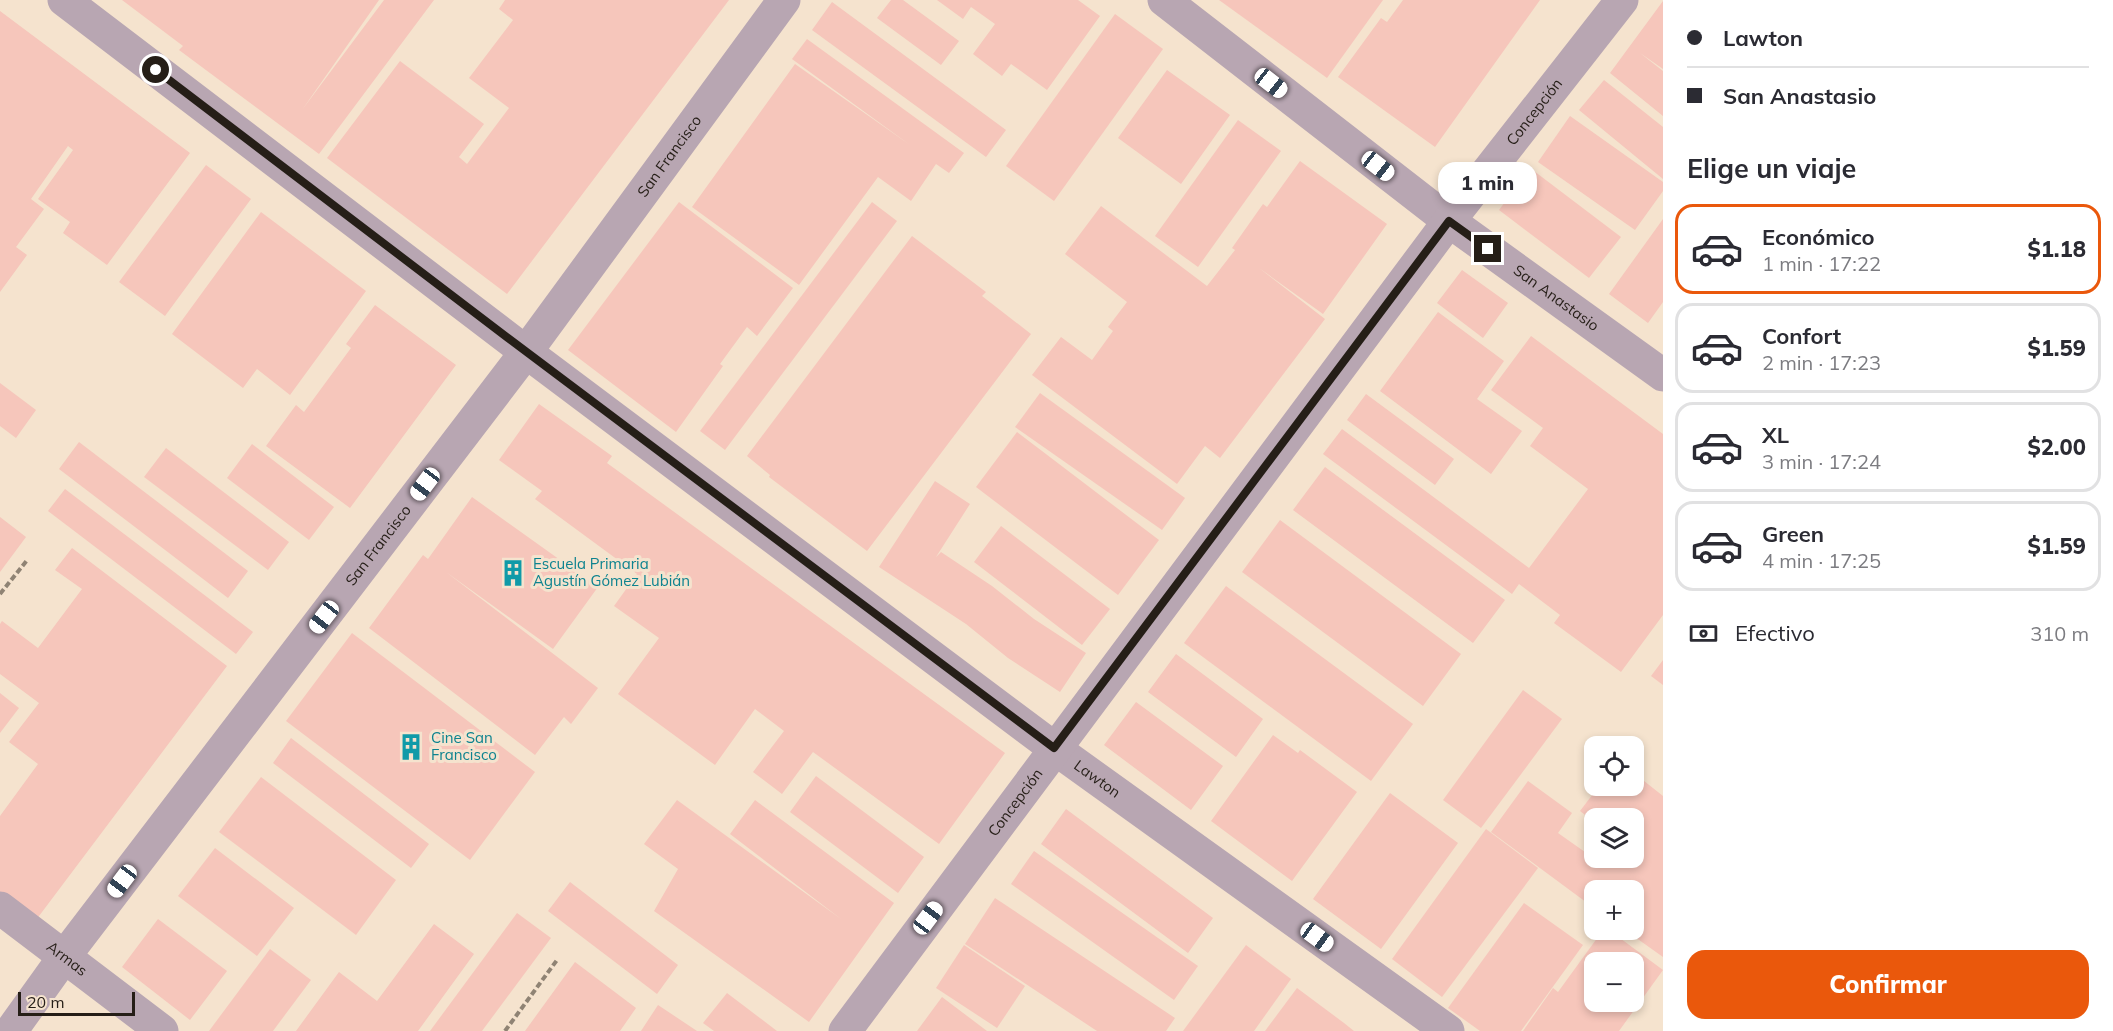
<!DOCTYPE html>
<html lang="es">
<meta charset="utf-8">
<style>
:root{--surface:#fff;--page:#f2f2f3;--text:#2b2b33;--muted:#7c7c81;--line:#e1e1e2;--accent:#ea580c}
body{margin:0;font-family:Mulish,sans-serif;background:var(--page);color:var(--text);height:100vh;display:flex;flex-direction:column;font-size:22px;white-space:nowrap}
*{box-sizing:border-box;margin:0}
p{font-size:20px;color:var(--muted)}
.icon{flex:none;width:33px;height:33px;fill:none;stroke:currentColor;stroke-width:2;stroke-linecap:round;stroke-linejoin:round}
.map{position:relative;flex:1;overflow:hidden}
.drawer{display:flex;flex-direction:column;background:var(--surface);width:450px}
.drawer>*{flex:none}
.banner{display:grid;align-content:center;height:132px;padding:0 24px;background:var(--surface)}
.buttons{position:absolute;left:1584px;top:736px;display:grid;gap:12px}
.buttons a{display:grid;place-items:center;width:60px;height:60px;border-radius:12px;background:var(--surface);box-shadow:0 3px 9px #0003;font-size:30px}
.scale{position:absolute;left:18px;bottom:15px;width:117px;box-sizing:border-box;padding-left:6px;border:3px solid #251e17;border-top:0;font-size:16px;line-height:21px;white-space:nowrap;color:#251e17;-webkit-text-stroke:4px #f5e3ce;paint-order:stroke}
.end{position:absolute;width:27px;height:27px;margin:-14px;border:8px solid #251e17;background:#fff;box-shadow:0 0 0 3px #fff}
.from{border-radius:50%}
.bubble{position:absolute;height:42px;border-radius:18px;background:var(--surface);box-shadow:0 3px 9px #0003;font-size:20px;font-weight:800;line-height:42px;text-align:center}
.car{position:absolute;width:18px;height:36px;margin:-18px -9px;border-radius:8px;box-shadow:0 0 4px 2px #0007;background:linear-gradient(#fff 24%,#345 0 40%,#fff 0 76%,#345 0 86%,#fff 0)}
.banner b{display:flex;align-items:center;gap:21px;height:57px;font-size:22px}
.banner b+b{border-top:2px solid var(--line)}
.banner i{width:15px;height:15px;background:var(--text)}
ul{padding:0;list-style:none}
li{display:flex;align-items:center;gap:18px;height:90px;margin:0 12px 9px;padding:0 12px;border:3px solid var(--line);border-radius:18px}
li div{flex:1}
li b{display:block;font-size:22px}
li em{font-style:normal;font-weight:800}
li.current{border-color:var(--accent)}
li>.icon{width:54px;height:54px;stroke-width:1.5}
h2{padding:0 24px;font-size:27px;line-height:72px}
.pay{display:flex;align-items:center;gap:15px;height:66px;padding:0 24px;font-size:22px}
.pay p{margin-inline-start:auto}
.action{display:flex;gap:12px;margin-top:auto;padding:12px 24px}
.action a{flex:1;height:69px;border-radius:18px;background:var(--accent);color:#fff;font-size:24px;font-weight:800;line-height:69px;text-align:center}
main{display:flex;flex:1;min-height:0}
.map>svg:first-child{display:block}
.building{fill:#f6c6bb;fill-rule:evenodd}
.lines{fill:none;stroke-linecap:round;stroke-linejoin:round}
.path{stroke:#8f8374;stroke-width:4;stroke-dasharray:6 3;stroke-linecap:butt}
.minor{stroke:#b8a6b2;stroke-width:33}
.tertiary{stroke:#b8a6b2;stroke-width:33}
.route{stroke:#251e17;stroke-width:8}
.labels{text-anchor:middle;stroke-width:6;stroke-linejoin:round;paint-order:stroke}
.street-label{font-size:15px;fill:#251e17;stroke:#f5e3ce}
.culture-label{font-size:15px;fill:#0d838f;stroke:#f5e3ce;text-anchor:start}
</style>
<main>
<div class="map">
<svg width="1663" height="1031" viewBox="0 0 1663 1031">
<rect width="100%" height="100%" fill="#f5e3ce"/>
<g class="building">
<polygon points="122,0 379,0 302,110 384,0 434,0 319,154 179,50 183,46"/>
<polygon points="505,0 729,0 507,294 327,158 400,61 484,124 459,157 467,164 509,108 469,78 513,20 499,9"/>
<polygon points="891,0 903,0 959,41 941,65 877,18"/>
<polygon points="937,0 1078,0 1100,16 1047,90 1011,64 1002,76 973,54 995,24 971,7 963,19"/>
<polygon points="1219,0 1383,0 1327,78"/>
<polygon points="1403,0 1540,0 1435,147 1338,77 1381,18 1387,22"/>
<polygon points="1663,1 1663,69 1640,53 1663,71 1663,116 1610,73"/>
<polygon points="832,2 1006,130 986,157 812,30"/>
<polygon points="0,11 190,153 107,265 63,233 70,222 38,199 73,150 68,146 31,199 44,209 16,247 27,255 0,292"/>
<polygon points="1115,14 1163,49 1054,201 1006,166"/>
<polygon points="807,39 964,153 949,173 936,164 911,201 878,177 799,285 692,207 795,64 910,145 792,59"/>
<polygon points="1167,70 1230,115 1181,184 1118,138"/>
<polygon points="1604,80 1663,127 1663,179 1579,110"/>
<polygon points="1570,116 1663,182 1663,191 1635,230 1538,162"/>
<polygon points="1238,120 1281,151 1198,267 1155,236"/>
<polygon points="1300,161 1387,224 1323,314 1259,268 1325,319 1220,458 1205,446 1177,484 1032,375 1061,337 1092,360 1113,331 1108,327 1127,302 1065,254 1101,206 1207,286 1235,250 1232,248 1263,204 1267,207"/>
<polygon points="206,165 251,199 165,316 119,282"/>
<polygon points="1530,168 1621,237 1589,278 1499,210"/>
<polygon points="679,202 793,288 757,336 747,327 720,364 723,366 676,432 568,350"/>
<polygon points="872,202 897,221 725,450 700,431"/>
<polygon points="261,212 366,291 290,395 257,369 243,388 172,334"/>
<polygon points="1663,219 1663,302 1648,323 1609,294"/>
<polygon points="912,236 986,292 982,296 1031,334 867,551 769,477 770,475 747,456"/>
<polygon points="1462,270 1508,303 1483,338 1437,303"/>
<polygon points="375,305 456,365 350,508 266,446 296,405 304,412 351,348 346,344"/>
<polygon points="1438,312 1504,361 1477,399 1522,431 1491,474 1380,391"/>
<polygon points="1531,336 1663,434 1663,615 1621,672 1554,623 1560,615 1519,584 1512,594 1323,454 1342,429 1529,568 1588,489 1530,446 1543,428 1491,390"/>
<polygon points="0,383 36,410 16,438 0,426"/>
<polygon points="1040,393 1185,498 1162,530 1015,427"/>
<polygon points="1366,394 1454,459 1435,485 1347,420"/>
<polygon points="539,404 612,456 607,463 1005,753 939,844 813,752 782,794 753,772 784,731 755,709 715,765 618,694 659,638 614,606 637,574 535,499 542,491 499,460"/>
<polygon points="1017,432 1159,540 1118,595 976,487"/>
<polygon points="79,442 248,571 228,598 59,469"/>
<polygon points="252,444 334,507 309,540 227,478"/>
<polygon points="166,448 289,542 268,570 144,477"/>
<polygon points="1325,467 1505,600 1473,643 1293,510"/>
<polygon points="935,481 970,504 936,557 941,552 992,586 1034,619 1086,653 1060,692 1008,658 966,624 879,567"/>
<polygon points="65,489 253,632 236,654 48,511"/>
<polygon points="472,497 598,587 553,649 446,572 598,688 571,724 564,717 535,755 369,628 423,555 428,559"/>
<polygon points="0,517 26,537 0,572"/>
<polygon points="1280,520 1461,654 1423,706 1242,572"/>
<polygon points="1001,526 1110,609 1082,645 974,562"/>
<polygon points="72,548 227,666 33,924 0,899 0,816 38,764 9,742 39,703 0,674 0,624 2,621 38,648 82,589 55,570"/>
<polygon points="1226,586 1413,724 1371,781 1184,643"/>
<polygon points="352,633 535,772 470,860 286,721"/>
<polygon points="1176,654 1263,719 1236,757 1148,692"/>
<polygon points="1663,660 1663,685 1651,676"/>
<polygon points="1523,690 1562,719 1481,828 1443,800"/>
<polygon points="0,693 19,708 0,733"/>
<polygon points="1136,702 1223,766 1191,810 1104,745"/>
<polygon points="1273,735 1298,753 1300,750 1357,792 1292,881 1211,821"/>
<polygon points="291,738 429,844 411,868 273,763"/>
<polygon points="1634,773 1663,796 1663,957 1625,930 1634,930 1634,891 1594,891 1594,908 1491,832 1528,781 1572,813 1558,833 1602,864 1606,858 1634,858 1634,819 1594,819 1594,822 1580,811 1599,786 1634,786"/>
<polygon points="816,776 924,857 898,893 790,812"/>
<polygon points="261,777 396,880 356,935 219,832"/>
<polygon points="1390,793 1458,843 1381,949 1313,899"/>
<polygon points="677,800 841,919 730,834 755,800 894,903 809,1022 654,911 678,869 644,844"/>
<polygon points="1066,809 1213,918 1188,953 1041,844"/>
<polygon points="1486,829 1538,868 1442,997 1392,959"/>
<polygon points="215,848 294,908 257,956 178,896"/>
<polygon points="1034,851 1198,966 1174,1000 1011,884"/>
<polygon points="570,882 678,965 657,994 548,911"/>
<polygon points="995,898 1175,1018 1166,1031 1097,1031 965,944"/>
<polygon points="1524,903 1583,945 1521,1031 1480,1031 1448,1008"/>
<polygon points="517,913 551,938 482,1031 430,1031"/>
<polygon points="158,919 227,971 190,1020 122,967"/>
<polygon points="434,924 474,954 418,1031 296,1031 339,972 377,1001"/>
<path d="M1603 930H1609L1663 970 1619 1031H1523L1553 988 1558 992ZM1594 963H1634V1002H1594Z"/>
<polygon points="964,945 1025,986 997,1028 936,988"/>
<polygon points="1246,945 1291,979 1254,1031 1183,1031"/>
<polygon points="270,949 311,980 273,1031 209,1031"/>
<polygon points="575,962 636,1008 620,1031 525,1031"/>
<polygon points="1297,988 1344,1023 1354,1031 1265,1031"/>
<polygon points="727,993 777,1031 714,1031 703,1023"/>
<polygon points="942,997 987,1031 917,1031"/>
<polygon points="658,1005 697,1031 641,1031"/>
</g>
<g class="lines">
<g class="path">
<polyline points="0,594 28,559"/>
<polyline points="505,1031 557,960"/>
</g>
<g class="minor">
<path id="s1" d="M64 0 526 352 1054 748 1448 1031"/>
<polyline points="1164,0 1449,221"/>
<path id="s2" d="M0 908 162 1031"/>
</g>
<g class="tertiary">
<path id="s3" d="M1449 221 1663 375"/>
<path id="s4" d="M11 1031 64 957 526 352 784 0"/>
<path id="s5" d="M845 1031 1449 221 1622 0"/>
</g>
</g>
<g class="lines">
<polyline class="route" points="156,70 508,338 1054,748 1449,221 1488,249"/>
</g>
<defs>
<symbol id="building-bare" viewBox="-9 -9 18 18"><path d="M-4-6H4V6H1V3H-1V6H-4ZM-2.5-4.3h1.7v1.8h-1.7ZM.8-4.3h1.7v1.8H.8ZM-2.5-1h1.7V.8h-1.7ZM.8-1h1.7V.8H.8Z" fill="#0f9aa8" stroke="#f5e3ce" stroke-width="2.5" paint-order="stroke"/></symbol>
</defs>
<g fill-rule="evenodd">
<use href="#building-bare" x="494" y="554" width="38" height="38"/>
<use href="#building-bare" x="392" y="728" width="38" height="38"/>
</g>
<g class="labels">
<g class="street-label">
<text dy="5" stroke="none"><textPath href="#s5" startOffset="1149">Concepción</textPath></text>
<text dy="5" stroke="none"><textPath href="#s4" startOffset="1095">San Francisco</textPath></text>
<text dy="5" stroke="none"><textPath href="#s3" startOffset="132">San Anastasio</textPath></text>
<text dy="5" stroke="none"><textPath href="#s4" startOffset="609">San Francisco</textPath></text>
<text dy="5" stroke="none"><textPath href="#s1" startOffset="1294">Lawton</textPath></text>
<text dy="5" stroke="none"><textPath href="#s5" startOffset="285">Concepción</textPath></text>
<text dy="5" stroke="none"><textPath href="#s2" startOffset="84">Armas</textPath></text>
</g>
<g class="culture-label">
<text x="533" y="569">Escuela Primaria<tspan x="533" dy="17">Agustín Gómez Lubián</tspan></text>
<text x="431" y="743">Cine San<tspan x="431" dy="17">Francisco</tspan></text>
</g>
</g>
</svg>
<div class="buttons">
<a><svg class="icon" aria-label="locate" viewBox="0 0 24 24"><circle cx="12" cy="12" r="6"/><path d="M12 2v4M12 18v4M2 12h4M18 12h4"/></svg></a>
<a><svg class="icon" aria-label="layers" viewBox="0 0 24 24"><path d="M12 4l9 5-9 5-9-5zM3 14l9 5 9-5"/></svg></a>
<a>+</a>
<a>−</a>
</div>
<div class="scale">20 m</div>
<i class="end from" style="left:156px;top:70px"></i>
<i class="end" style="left:1488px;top:249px"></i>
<div class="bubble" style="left:1438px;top:162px;width:99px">1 min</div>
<i class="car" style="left:1271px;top:83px;rotate:128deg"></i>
<i class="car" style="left:1378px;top:166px;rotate:128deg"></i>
<i class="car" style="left:425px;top:484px;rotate:217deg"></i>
<i class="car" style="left:324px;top:617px;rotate:218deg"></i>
<i class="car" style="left:122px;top:881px;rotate:217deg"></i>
<i class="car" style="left:928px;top:918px;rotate:37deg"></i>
<i class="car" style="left:1317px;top:937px;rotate:126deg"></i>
</div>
<section class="drawer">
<div class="banner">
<b><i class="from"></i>Lawton</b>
<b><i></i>San Anastasio</b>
</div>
<h2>Elige un viaje</h2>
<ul>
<li class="current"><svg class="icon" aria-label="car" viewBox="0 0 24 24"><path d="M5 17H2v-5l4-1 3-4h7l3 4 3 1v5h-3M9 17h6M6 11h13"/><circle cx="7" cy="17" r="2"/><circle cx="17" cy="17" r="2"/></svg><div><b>Económico</b><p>1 min · 17:22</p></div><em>$1.18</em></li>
<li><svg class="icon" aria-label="car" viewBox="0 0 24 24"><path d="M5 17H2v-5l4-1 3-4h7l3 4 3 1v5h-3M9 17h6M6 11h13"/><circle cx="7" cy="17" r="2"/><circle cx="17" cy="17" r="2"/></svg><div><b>Confort</b><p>2 min · 17:23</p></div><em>$1.59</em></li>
<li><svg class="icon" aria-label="car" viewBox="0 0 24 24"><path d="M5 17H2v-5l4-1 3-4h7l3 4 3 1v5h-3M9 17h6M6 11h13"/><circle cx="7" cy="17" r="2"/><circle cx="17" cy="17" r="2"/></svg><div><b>XL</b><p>3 min · 17:24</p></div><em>$2.00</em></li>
<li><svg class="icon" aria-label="car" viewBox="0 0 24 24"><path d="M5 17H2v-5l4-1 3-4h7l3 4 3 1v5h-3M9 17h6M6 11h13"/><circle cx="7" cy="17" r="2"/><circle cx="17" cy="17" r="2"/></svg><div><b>Green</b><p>4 min · 17:25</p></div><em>$1.59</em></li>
</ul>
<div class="pay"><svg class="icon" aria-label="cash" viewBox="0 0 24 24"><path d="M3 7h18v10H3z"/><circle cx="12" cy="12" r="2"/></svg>Efectivo<p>310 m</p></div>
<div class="action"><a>Confirmar</a></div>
</section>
</main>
